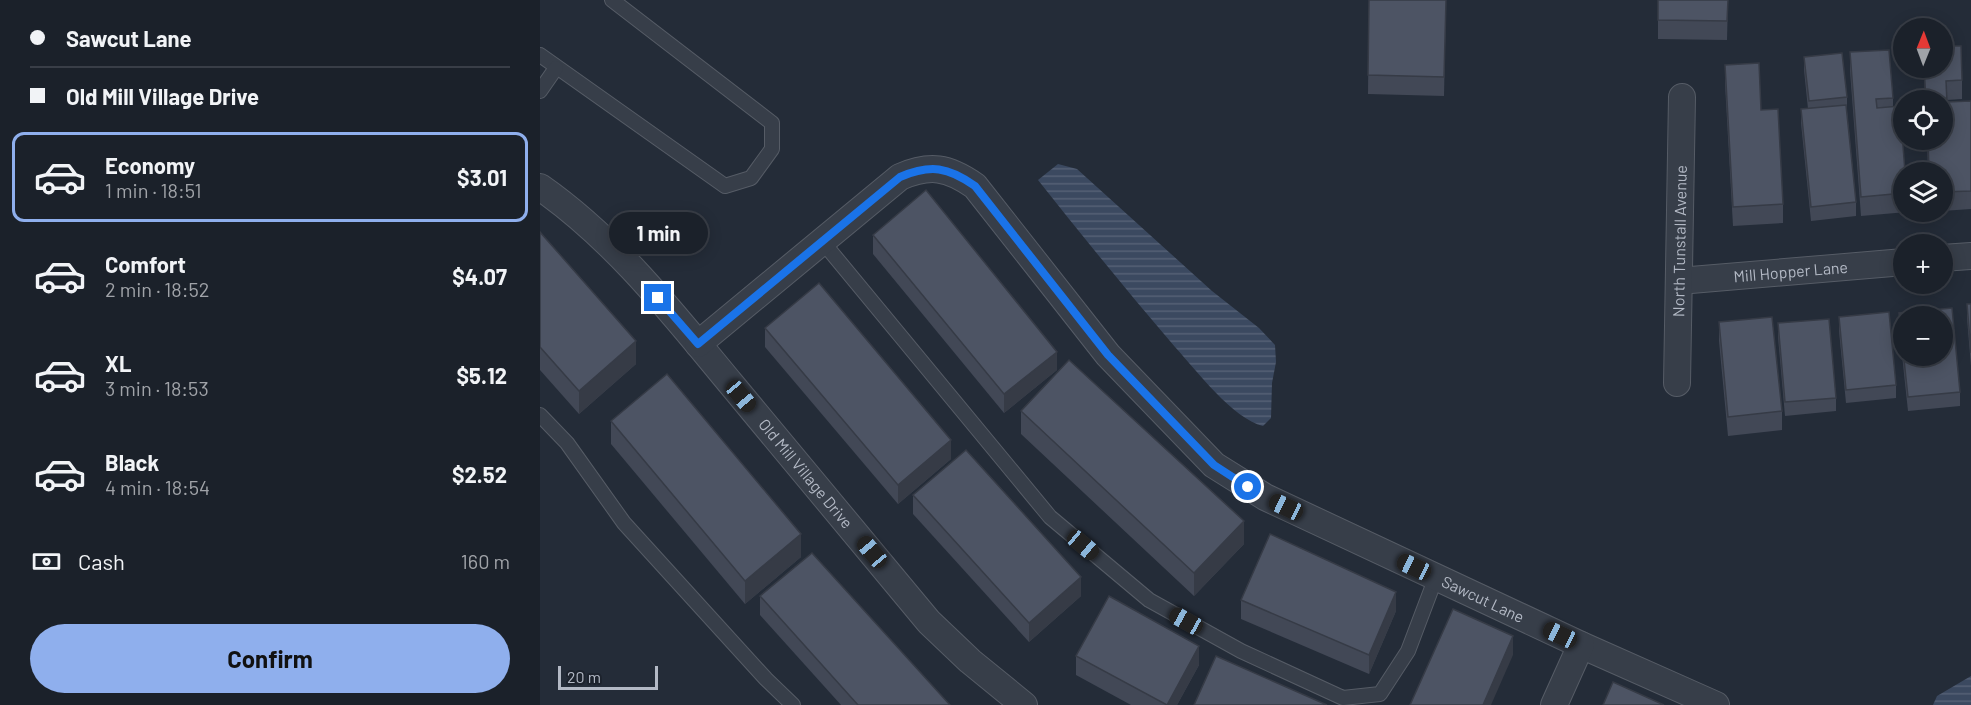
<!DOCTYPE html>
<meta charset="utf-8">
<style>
:root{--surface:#1b212a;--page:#242932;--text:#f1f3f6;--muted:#a0a3a8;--line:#393e47;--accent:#8fafed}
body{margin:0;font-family:Barlow,sans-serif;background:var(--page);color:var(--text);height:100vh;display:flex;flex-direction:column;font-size:22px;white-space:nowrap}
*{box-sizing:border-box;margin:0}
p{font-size:20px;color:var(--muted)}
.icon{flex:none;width:33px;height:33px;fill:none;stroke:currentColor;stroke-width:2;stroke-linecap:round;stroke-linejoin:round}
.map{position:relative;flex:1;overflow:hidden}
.side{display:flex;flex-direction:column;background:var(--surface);width:540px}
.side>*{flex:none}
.top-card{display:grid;align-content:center;height:132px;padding:0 30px;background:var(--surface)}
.needle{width:39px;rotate:1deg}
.tools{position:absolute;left:1353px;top:18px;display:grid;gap:12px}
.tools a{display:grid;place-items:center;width:60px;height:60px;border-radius:50%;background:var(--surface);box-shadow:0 3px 15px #0003,0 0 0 2px var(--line);font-size:30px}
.scale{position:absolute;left:18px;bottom:15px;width:100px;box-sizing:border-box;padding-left:6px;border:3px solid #b3b9c5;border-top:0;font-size:16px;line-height:21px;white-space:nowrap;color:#b3b9c5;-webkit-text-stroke:4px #1d232d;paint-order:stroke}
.end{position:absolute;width:27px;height:27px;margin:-14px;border:8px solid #1a73e8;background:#fff;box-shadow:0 0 0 3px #fff}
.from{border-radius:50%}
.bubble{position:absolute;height:42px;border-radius:21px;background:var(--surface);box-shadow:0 3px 15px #0003,0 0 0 2px var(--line);font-size:20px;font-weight:700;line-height:42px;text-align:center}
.car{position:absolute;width:18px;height:36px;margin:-18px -9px;border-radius:8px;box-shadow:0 0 4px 2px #0007;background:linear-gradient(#222 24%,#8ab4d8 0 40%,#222 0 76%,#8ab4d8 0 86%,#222 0)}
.top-card b{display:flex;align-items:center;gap:21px;height:57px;font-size:22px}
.top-card b+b{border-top:2px solid var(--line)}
.top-card i{width:15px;height:15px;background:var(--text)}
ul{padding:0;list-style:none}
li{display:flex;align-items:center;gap:18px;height:90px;margin:0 12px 9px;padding:0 18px;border:3px solid transparent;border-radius:12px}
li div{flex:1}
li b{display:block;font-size:22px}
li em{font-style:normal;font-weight:700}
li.selected{border-color:var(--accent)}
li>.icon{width:54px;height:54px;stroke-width:1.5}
.pay{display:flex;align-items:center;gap:15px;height:66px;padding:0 30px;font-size:22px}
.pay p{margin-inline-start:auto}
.cta{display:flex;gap:12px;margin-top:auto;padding:12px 30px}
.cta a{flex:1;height:69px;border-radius:36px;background:var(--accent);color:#111;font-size:24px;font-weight:700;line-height:69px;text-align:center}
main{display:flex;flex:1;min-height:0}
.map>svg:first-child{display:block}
.water{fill:url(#water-rules)}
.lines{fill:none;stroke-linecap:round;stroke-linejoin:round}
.lane-casing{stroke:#565c66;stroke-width:16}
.street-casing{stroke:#565c66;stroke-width:28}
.lane{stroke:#373e49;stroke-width:14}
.street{stroke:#373e49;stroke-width:26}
.wall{fill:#424856}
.shaded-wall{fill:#363b46}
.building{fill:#4d5464;stroke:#363b46;stroke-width:1.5;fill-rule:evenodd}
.route{stroke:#1a73e8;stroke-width:8}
.labels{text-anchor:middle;stroke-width:4.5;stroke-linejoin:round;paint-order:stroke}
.street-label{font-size:16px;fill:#b3b9c5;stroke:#1d232d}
</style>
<main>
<section class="side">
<div class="top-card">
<b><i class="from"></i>Sawcut Lane</b>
<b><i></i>Old Mill Village Drive</b>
</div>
<ul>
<li class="selected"><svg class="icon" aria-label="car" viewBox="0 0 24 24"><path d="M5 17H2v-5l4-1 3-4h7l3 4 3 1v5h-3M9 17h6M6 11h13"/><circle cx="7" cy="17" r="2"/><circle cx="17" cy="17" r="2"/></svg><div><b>Economy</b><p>1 min · 18:51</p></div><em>$3.01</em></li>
<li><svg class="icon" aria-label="car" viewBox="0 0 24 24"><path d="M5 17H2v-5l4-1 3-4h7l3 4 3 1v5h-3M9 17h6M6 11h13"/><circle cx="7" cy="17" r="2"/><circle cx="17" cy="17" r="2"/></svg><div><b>Comfort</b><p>2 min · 18:52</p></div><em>$4.07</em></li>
<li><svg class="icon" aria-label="car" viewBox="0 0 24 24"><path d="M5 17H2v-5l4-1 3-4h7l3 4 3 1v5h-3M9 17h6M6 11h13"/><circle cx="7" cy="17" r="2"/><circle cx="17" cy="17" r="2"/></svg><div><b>XL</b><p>3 min · 18:53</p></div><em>$5.12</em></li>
<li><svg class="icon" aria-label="car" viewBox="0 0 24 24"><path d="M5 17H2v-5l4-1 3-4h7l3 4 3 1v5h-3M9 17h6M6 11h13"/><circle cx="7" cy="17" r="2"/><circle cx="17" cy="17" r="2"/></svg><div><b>Black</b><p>4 min · 18:54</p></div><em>$2.52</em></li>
</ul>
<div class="pay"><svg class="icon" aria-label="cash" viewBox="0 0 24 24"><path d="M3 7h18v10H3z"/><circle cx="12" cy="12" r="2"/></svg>Cash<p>160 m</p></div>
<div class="cta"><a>Confirm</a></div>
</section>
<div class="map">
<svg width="1431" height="705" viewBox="0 0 1431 705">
<defs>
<pattern id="water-rules" width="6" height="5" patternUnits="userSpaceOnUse" patternTransform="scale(1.5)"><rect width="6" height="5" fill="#3b4960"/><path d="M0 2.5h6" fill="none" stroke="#556175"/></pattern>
</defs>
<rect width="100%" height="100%" fill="#242c38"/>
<g class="water">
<path d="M518 164 537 169 672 291 719 328 735 345 736 362 732 383 731 418 723 426C693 419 656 370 635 347 588 292 543 237 498 180Z"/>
<polygon points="1431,676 1431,705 1393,705 1397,696"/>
</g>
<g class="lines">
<defs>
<g id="lane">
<polyline points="0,55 185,186 211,178 232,149 232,123 72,0"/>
<polyline points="0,91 16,68"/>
<polyline points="282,241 510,517 609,600 701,651 803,698 840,694 868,651 896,577"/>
<polyline points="0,415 27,443 84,523 226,679 253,705"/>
</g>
<g id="street">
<path id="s1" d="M0 187C76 240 133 314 192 385 258 464 324 543 389 622L430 661 484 705"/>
<polyline points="1402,258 1431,256"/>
<path id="s2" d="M1139 281 1364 262"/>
<path id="s3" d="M158 344 360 177C390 164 408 167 435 186L568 355 674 465 725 497 1041 645 1176 705"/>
<path id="s4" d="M1137 383 1142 97"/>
<polyline points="1014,705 1041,645"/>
</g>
</defs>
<use href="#lane" class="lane-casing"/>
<use href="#street" class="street-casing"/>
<use href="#lane" class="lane"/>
<use href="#street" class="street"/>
</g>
<g class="wall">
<polygon points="829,0 906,0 904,96 828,94"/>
<polygon points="1118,0 1188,0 1187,40 1118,39"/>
<polygon points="1310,52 1353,98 1353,107 1364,172 1364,212 1367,212 1321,216 1310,71"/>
<polygon points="1264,57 1307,97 1307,111 1316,202 1316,216 1271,221 1261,123 1261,109 1268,109 1264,70"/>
<polygon points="1185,65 1221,110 1243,204 1243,223 1193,226 1185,84"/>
<polygon points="1384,68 1402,68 1422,80 1422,99 1407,100 1407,102 1431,101 1431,209 1402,211 1402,172 1388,172 1387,140 1402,140 1402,100 1385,100"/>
<polygon points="0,232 96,364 39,414 0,370"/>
<polygon points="333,235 517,370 464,413 333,254"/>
<polygon points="1427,304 1431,304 1431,366 1427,318"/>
<polygon points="1359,313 1420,392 1420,406 1368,411 1359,327"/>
<polygon points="1299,317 1356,385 1356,398 1306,403 1299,331"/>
<polygon points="1179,322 1242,411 1242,430 1188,436 1179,341"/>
<polygon points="1238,323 1296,398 1296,411 1245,416 1238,337"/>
<polygon points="225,328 411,459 358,504 225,347"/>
<polygon points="481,411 704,544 654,596 481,434"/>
<polygon points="71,421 261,557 205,604 71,444"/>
<polygon points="373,495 541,596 489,642 373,514"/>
<polygon points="220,596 410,705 301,705 220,615"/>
<polygon points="701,600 856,611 829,674 701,619"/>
<polygon points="536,656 659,665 637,705 591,705 536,675"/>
</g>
<g class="shaded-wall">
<polygon points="96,341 96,364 39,414 39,391"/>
<polygon points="517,352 517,370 464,413 464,394"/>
<polygon points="411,440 411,459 358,504 358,485"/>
<polygon points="704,521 704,544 654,596 654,573"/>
<polygon points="261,534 261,557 205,604 205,581"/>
<polygon points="541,577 541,596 489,642 489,623"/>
<polygon points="856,592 856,611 829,674 829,655"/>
<polygon points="973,636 973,655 951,705 943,705"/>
<polygon points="659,646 659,665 637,705 627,705"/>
</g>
<g class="building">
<polygon points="829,0 906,0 904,77 828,75"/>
<polygon points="1118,0 1188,0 1187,21 1118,20"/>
<polygon points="1402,46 1421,46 1422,80 1406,81 1407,102 1431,101 1431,191 1402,192 1402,172 1389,172 1388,140 1402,140 1402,100 1386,100 1384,68 1402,68"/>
<polygon points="1349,50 1353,98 1336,99 1337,108 1360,106 1365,172 1364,172 1364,193 1321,197 1310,52"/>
<polygon points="1302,53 1307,97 1269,101 1264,57"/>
<polygon points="1219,63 1221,110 1238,109 1243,204 1193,207 1185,65"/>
<polygon points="1306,105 1316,202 1271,207 1261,109"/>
<polygon points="386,190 517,352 464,394 333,235"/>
<polygon points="0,232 96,341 39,391 0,347"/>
<polygon points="279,283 411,440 358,485 225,328"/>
<polygon points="1427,304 1431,304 1431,353"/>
<path d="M1412 308 1420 392 1368 397 1359 313ZM1364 316H1402V356H1364Z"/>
<polygon points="1349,312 1356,385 1306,390 1299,317"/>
<polygon points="1232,317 1242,411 1188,417 1179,322"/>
<polygon points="1289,319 1296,398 1245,402 1238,323"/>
<polygon points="529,360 704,521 654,573 481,411"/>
<polygon points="127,374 261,534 205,581 71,421"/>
<polygon points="426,450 541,577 489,623 373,495"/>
<polygon points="730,534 856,592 829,655 701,600"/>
<polygon points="272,553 410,705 318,705 220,596"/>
<polygon points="569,596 659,646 627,705 536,656"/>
<polygon points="913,609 973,636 943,705 870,705"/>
<polygon points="676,656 787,705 654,705"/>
<polygon points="1073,682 1124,705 1063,705"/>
</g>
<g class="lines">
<path class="route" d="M118 298 158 344 360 177C391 164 408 167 435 186L568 355 674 465 708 487"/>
</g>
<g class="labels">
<g class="street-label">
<text dy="6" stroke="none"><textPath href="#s4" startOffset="142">North Tunstall Avenue</textPath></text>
<text dy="6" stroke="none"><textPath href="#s2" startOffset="112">Mill Hopper Lane</textPath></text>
<text dy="6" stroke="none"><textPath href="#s1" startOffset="392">Old Mill Village Drive</textPath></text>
<text dy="6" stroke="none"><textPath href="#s3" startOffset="1011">Sawcut Lane</textPath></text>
</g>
</g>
</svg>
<div class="tools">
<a><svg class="needle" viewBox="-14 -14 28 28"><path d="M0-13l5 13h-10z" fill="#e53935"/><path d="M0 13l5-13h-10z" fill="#a0a3a8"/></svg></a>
<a><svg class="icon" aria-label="locate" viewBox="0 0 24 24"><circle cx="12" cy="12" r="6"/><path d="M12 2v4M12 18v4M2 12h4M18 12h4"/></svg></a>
<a><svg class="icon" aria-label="layers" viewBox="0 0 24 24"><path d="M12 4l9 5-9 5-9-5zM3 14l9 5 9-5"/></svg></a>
<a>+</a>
<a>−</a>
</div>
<div class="scale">20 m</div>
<i class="end from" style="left:708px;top:487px"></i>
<i class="end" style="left:118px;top:298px"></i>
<div class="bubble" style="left:69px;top:212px;width:99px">1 min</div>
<i class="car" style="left:201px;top:396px;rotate:140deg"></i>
<i class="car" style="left:746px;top:507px;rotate:295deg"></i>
<i class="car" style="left:543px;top:545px;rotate:130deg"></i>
<i class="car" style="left:332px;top:552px;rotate:320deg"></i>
<i class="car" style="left:874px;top:567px;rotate:295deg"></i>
<i class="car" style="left:646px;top:621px;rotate:299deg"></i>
<i class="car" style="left:1020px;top:635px;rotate:295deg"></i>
</div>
</main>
